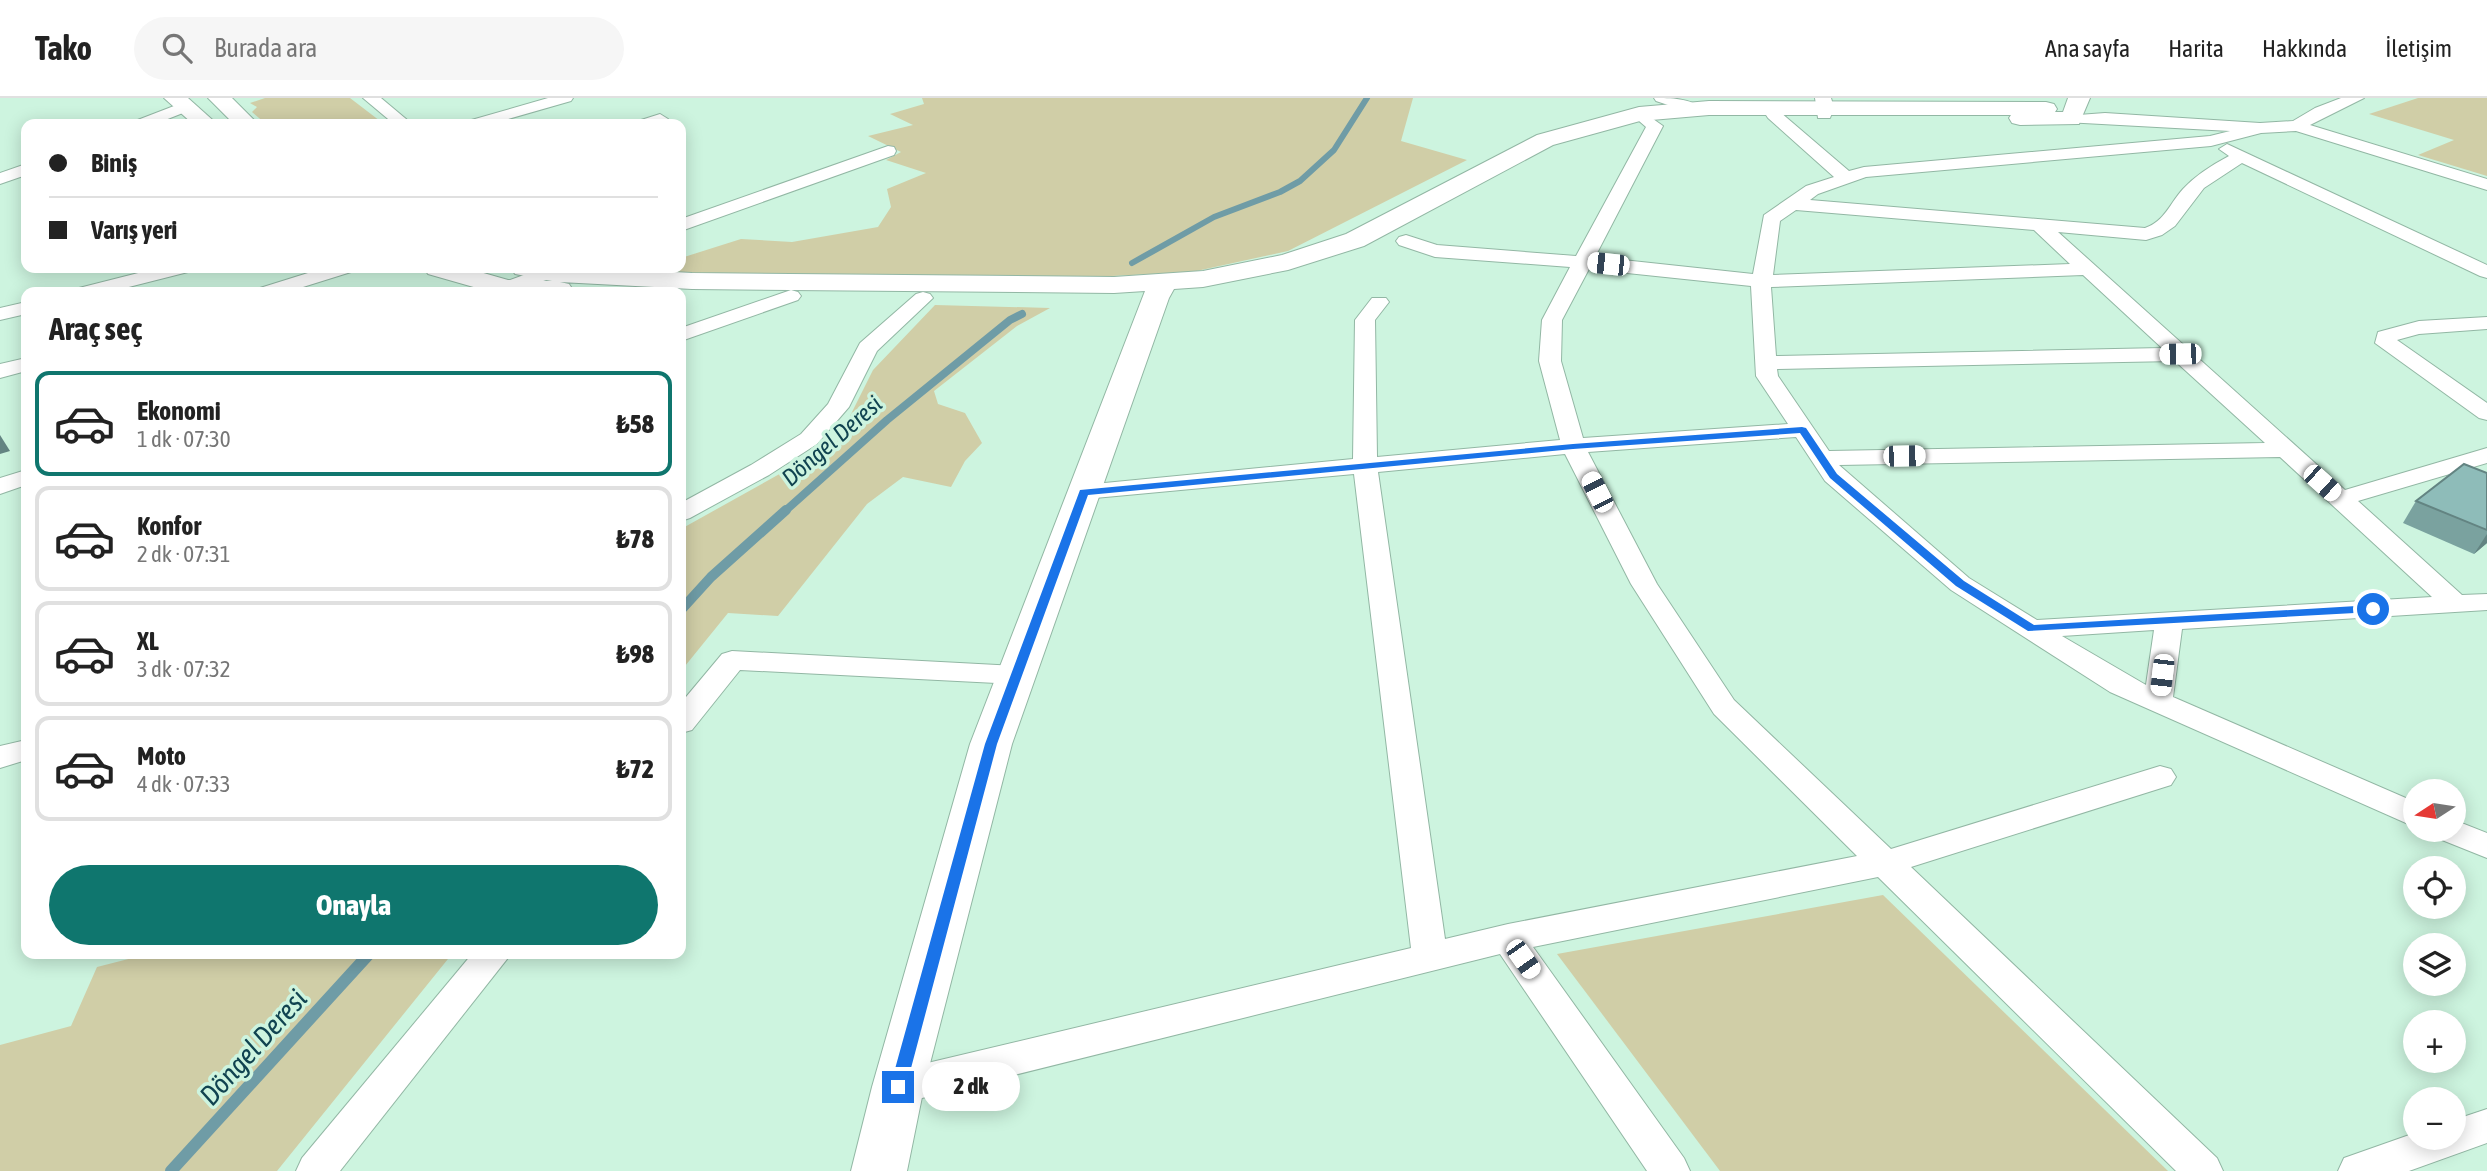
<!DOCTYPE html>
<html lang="tr">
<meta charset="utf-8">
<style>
:root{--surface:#fff;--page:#f6f6f6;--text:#222;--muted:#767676;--line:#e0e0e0;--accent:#0f766e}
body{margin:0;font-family:"Asap Condensed",sans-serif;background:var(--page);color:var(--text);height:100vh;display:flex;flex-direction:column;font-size:26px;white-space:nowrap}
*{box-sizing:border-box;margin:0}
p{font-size:23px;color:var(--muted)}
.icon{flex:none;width:38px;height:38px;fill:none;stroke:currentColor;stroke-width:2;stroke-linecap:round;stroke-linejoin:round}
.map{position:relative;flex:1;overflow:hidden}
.side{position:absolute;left:21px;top:189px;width:665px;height:672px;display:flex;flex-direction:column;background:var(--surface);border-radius:14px;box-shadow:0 4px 18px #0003}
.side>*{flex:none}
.hud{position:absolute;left:21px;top:21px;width:665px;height:154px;border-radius:14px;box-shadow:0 4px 18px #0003;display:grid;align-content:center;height:154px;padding:0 28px;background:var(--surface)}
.needle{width:46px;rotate:258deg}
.buttons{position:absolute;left:2403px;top:681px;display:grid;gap:14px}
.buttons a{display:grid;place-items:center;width:63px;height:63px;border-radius:50%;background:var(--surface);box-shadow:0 4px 18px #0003;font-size:35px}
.end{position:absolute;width:32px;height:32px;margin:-16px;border:9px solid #1a73e8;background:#fff;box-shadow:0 0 0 4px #fff}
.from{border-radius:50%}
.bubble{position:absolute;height:49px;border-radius:24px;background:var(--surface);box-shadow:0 4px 18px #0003;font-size:23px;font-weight:800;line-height:49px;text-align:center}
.car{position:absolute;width:21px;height:42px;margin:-21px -10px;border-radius:9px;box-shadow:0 0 5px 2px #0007;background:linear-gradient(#fff 24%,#345 0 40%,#fff 0 76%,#345 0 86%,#fff 0)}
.hud b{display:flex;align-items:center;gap:24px;height:66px;font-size:26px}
.hud b+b{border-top:2px solid var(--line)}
.hud i{width:18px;height:18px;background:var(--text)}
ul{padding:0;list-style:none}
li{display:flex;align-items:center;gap:21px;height:105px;margin:0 14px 10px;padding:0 14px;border:4px solid var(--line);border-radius:14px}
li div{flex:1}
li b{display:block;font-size:26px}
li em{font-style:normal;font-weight:800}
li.active{border-color:var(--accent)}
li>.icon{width:63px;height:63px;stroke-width:1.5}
h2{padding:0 28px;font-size:32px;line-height:84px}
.button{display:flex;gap:14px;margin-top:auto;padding:14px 28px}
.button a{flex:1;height:80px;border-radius:42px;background:var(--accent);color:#fff;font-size:28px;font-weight:800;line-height:80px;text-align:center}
header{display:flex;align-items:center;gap:42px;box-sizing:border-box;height:98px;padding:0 35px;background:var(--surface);border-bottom:2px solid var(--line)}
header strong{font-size:33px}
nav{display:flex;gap:38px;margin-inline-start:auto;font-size:24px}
.search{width:490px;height:63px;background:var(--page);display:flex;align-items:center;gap:18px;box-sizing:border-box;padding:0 24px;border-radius:38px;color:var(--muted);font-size:26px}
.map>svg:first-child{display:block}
.green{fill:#d0cea7}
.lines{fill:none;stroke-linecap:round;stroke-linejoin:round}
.stream-far3{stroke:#6f9ca6;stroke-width:6}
.stream-far2{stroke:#6f9ca6;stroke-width:8}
.stream-far1{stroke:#6f9ca6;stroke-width:10}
.stream{stroke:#6f9ca6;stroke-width:12}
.street-casing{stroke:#92b7a4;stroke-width:2}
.secondary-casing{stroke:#92b7a4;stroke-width:2}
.street{fill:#fff;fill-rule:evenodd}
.secondary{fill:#fff;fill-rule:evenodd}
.wall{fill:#7aa29f}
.shaded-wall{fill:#638482}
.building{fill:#8ebcb9;stroke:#638482;stroke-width:2}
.route{fill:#1a73e8}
.labels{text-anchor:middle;stroke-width:7;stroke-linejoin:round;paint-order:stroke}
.water-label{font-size:24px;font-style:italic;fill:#104350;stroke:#cdf4df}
.near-water-label{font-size:28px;font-style:italic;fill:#104350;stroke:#cdf4df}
</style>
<header>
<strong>Tako</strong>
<div class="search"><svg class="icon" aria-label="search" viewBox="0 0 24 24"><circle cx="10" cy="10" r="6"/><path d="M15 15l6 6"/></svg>Burada ara</div>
<nav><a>Ana sayfa</a><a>Harita</a><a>Hakkında</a><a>İletişim</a></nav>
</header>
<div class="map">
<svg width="2487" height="1073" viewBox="0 0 2487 1073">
<rect width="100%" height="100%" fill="#cdf4df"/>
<g class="green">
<polygon points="265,0 350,0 384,26 266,26 252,14 257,9 250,5"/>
<polygon points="922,0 1413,0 1401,43 1467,62 1288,153 1192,174 1072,180 704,178 603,170 681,170 681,160 741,141 792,144 878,129 891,109 887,91 926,75 886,62 901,54 868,38 913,27 890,16 924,6"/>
<polygon points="2418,0 2487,0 2487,78 2418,57 2454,42 2369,16"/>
<polygon points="935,207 1050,210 1017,228 934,293 938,306 965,315 982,345 965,363 951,389 903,379 867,406 778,518 728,515 681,573 681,431 837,344 873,272"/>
<polygon points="1883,797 2168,1073 1720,1073 1557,856"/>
<polygon points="148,856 452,856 277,1073 0,1073 0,947 71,928 97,869"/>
</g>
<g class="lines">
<polyline class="stream-far3" points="1132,165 1214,119 1280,94 1300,83 1334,52 1367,0"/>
<polyline class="stream-far2" points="784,414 887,322 1010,222 1022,216"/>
<polyline class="stream-far1" points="681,512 711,479 786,412"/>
<polyline class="stream" points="171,1073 369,856"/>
<defs>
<g id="street">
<polygon points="363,0 381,0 412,26 394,26"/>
<polygon points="548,0 573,0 571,3 491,26 466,26 468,23"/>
<path d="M1654 0C1671 0 1690 0 1703 11L1695 16 1656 3Z"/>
<polygon points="1815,0 1831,0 1834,10 1830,20 1818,20"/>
<path d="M2341 0H2364L2310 27 2487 81V92L2296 33 2261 35 2211 48 1866 79 1818 96 1810 102 2145 130C2165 123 2170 105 2183 91 2196 77 2212 67 2229 58L2219 51 2227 46 2487 167V180L2480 178 2242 65 2204 90 2175 128 2162 137 2146 142 2058 134 2345 392 2487 350V365L2358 403 2462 497 2487 496V512L2182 531 2173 599 2415 704V729L2110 594 1951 492 1825 383 1796 339 1588 354 1657 486 1734 602 1891 751 2160 668 2171 671 2176 679 2171 687 1911 769 2217 1060 2223 1073H2176L1878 779 1533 849 1684 1060 1690 1073H1647L1500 856 898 1006 884 1001 879 989 884 977 898 972 1411 850 1354 376 1084 401 1075 399 1072 394 1075 389 1084 387 1353 361 1355 222 1372 200H1386L1389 204 1375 222 1377 359 1560 342 1539 263 1542 222 1570 169 1435 159 1399 147 1396 143 1399 139 1406 137 1437 147 1576 158 1646 29 1631 16 1639 11 1663 28 1595 159 1753 176 1764 117 1806 88 1834 79 1768 20 1766 17 1768 14H1780L1849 73 1864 69 2210 38 2230 33 2065 24 2063 21 2065 18 2105 15 2260 25 2293 23 2315 10ZM1796 112 2034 132 2070 166 1773 177 1780 123ZM1589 171 1751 188 1756 278 1788 326 1583 340 1561 263 1562 222ZM2083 177 2162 250 1776 258 1771 189ZM2175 263 2265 345 1829 353 1778 278 1777 271ZM1565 356 1631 486 1714 616 1857 758 1508 826 1445 841 1378 374ZM2280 359 2432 499 2037 522 1969 480 1839 367ZM2154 532 2146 587 2062 538Z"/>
<polygon points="187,3 193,5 195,8 193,11 155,26 133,26 135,23"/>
<polygon points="660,16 668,21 666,24 636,26 638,23"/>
<polygon points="888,48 894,49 896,53 894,57 681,133 681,121"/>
<polygon points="26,66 26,77 0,86 0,75"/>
<polygon points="158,170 191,170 188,174 109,194 76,194 79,190"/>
<polygon points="324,170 354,170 351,174 287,194 257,194 260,190"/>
<polygon points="543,170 571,170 568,174 513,194 485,194 488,190"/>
<polygon points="791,192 798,194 801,198 798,202 681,243 681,230"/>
<polygon points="923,194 930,196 933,200 877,253 849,309 817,346 769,377 690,420 681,423 681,405 751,367 801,336 828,306 860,245 916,196"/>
<polygon points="26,204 26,216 0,222 0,210"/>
<polygon points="2487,219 2487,231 2419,236 2397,242 2487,305 2487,322 2479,320 2375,245 2378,234 2419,223"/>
<polygon points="26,260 26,273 0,280 0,266"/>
<polygon points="26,372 26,387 0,396 0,380"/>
<polygon points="732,553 1016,568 1026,570 1030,577 1026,584 1016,586 740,572 692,632 681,635 681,605 722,556"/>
<polygon points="26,642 26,662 0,670 0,648"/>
<polygon points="2454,722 2487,735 2487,760 2437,740 2432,732 2454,732"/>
<polygon points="472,856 511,856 340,1073 296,1073 302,1060"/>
<polygon points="2487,1011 2487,1045 2409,1073 2338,1073 2344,1060 2415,1035 2415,1040 2454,1040 2454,1022"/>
</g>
<g id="secondary">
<polygon points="164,0 188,0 217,26 193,26"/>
<polygon points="208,0 232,0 258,26 234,26"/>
<polygon points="2068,0 2090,0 2079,26 2020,27 2012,25 2009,20 2011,17 1709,17 1640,23 1553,47 1364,148 1288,172 1203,189 1174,191 1169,200 1012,646 924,989 907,1073 851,1073 872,989 970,646 1145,193 1114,195 692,191 560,184 569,186 573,192 571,194 491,194 428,176 424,170 466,170 508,182 552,183 515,176 511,170 600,170 692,175 1114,179 1203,173 1282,157 1346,136 1537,37 1639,9 1709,3 2046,4 2054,6 2057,11 2055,14 2063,14"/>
</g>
</defs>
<use href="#street" class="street-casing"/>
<use href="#secondary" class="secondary-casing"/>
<use href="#street" class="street"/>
<use href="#secondary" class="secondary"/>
</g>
<polygon class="wall" points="2487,375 2487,445 2474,456 2403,425 2416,403"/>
<g class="shaded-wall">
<polygon points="0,337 10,353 0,356"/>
<polygon points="2487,436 2487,445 2474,456"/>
</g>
<polygon class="building" points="2464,366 2487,375 2487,432 2416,403"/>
<polygon class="route" points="1802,329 1806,330 1837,376 1964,483 2034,527 2373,507 2379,511 2373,514 2028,533 1956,488 1830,380 1800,335 1573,351 1088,397 997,646 906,989 904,993 893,993 890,989 985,646 1080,392 1573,346"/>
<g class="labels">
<g class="water-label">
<text transform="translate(832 343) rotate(-41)" y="8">Döngel Deresi</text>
</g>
<g class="near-water-label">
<text transform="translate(253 949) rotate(-48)" y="10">Döngel Deresi</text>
</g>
</g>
</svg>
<div class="buttons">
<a><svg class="needle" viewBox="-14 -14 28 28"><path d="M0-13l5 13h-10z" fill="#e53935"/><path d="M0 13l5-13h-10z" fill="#767676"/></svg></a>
<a><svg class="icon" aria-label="locate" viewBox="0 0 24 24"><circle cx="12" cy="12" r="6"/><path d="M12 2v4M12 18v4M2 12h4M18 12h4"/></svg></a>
<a><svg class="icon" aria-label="layers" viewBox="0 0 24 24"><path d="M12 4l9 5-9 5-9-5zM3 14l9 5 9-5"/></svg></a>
<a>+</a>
<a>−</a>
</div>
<i class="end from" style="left:2373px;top:511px"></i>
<i class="end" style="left:898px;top:989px"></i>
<div class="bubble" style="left:922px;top:964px;width:98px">2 dk</div>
<i class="car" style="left:1608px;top:166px;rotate:276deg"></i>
<i class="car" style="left:2180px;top:256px;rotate:269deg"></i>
<i class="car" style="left:1904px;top:358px;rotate:89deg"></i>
<i class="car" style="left:2322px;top:385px;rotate:132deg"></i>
<i class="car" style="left:1597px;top:394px;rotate:333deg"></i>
<i class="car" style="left:2162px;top:577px;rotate:187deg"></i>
<i class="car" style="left:1523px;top:861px;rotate:145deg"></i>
<div class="hud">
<b><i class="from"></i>Biniş</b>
<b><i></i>Varış yeri</b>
</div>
<section class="side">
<h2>Araç seç</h2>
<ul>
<li class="active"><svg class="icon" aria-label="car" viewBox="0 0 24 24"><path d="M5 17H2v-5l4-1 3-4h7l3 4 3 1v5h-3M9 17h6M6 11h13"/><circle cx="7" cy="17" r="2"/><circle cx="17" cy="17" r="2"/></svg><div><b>Ekonomi</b><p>1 dk · 07:30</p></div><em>₺58</em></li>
<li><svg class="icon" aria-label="car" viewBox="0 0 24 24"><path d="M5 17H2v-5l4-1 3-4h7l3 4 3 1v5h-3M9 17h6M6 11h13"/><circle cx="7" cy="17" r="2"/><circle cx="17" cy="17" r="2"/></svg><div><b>Konfor</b><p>2 dk · 07:31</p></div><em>₺78</em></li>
<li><svg class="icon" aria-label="car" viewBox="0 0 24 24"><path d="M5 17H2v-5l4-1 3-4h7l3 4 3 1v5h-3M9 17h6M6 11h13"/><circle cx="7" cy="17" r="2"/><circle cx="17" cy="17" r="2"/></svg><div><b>XL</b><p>3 dk · 07:32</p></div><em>₺98</em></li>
<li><svg class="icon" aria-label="car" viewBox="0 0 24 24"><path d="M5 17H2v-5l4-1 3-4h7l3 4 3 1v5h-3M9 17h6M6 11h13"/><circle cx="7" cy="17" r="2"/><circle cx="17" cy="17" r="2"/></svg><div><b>Moto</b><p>4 dk · 07:33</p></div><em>₺72</em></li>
</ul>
<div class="button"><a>Onayla</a></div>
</section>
</div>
